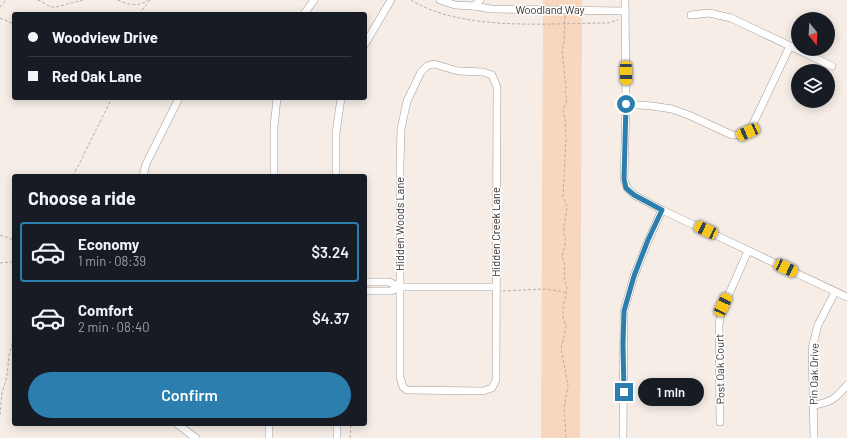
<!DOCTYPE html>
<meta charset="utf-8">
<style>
:root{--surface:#171b24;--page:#242831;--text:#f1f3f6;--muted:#9ea1a6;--line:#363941;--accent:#2c7eaf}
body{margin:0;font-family:Barlow,sans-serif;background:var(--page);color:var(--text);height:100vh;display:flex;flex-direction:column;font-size:15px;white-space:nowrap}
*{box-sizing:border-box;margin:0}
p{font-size:13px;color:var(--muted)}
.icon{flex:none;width:22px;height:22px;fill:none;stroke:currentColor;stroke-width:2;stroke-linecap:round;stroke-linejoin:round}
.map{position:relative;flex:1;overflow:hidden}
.panel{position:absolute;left:12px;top:174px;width:355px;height:252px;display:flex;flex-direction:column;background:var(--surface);border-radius:4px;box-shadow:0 2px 10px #0003}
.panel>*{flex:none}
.hud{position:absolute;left:12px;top:12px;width:355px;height:88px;border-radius:4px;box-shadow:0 2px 10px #0003;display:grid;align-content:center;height:88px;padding:0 16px;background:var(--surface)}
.needle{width:26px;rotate:162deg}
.tools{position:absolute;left:791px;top:12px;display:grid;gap:8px}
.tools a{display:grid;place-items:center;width:44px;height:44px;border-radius:50%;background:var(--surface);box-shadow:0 2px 10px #0003;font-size:20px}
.end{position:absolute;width:18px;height:18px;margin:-9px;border:5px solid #2c7eaf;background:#fff;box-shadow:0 0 0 2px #fff}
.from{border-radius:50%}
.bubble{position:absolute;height:28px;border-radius:14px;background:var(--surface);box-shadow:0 2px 10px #0003;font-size:13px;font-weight:600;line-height:28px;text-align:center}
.car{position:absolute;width:12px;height:24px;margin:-12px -6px;border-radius:5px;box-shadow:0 0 3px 1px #0007;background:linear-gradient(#f5c518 24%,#345 0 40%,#f5c518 0 76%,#345 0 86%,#f5c518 0)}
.hud b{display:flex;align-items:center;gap:14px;height:38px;font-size:15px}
.hud b+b{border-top:1px solid var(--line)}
.hud i{width:10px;height:10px;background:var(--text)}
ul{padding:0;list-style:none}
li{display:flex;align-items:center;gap:12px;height:60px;margin:0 8px 6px;padding:0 8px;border:2px solid transparent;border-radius:4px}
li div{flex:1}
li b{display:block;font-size:15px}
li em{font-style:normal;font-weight:600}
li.active{border-color:var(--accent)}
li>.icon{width:36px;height:36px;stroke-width:1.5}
h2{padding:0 16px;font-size:18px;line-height:48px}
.cta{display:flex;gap:8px;margin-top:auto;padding:8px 16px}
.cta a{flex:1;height:46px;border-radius:24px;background:var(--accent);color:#fff;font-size:16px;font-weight:600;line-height:46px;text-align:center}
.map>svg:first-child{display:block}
.green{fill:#f8d7be}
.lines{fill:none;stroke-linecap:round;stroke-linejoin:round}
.minor-casing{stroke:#a39a94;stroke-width:8}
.path{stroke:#b5aea8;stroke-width:1;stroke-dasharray:3 2;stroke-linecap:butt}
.minor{stroke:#fff;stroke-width:7}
.route{stroke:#2c7eaf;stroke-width:5}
.labels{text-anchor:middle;stroke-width:3;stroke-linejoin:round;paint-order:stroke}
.street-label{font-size:11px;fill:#34302e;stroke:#fff}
</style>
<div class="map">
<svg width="847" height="438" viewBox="0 0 847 438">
<rect width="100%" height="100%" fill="#f6ede6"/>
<polygon class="green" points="543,0 582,0 580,438 541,438"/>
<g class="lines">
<defs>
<g id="minor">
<polyline points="440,0 455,5 474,6 491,9 625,11"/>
<polyline points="625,0 626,104 624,179 627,188 634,195 662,210 847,297"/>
<polyline points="474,6 480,0"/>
<polyline points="304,14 314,0"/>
<polyline points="691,15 709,13 731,18 832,66"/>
<polyline points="365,44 391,0"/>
<polygon points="434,64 458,71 483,72 492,75 497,87 496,380 492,388 483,391 407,390 403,387 400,377 400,166 401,129 407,101 421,72 427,66"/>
<polyline points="626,104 652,106 672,109 691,116 732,135 740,135 748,131 753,124 790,46"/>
<polyline points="143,176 146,164 179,98"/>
<polyline points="274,176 274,127 277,98"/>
<polyline points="336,176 336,133 341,98"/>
<polyline points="365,282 389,282 400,287 496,287"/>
<polyline points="365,291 391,291 400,287"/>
<path d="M814 405C832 402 835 399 847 385"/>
<polyline points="720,422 719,325 721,312 748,251"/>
<polyline points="177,424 196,438"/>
<polyline points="269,438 269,424"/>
<polyline points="337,438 337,424"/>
<polyline points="623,438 624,311 634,276 648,241 662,210"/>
<polyline points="814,438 812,348 818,325 835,292"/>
</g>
</defs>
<use href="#minor" class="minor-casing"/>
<g class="path">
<polyline points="38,0 51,7 56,7 83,0"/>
<path d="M118 0C127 5 140 7 148 0"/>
<path d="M411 0C463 32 548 23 608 23L618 20"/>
<polyline points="0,7 6,0"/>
<polyline points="139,14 150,0"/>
<polyline points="565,16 564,42 562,51 566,87 565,93 567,99 563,112 565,118 566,139 563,196 567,207 564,227 564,234 566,241 562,256 565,266 564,276 567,289 563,308 563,317 566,327 561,349 568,386 564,408 566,438"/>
<polyline points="0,18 14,24"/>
<polyline points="73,176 112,98"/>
<polyline points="0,235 14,240"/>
<polyline points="0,263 11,262 14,263"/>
<polyline points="503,291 544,289 565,292"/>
<polyline points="0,415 2,393 7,376 9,355 14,338"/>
<polyline points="0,438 1,438"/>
<polyline points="350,438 351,424"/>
</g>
<use href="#minor" class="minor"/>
</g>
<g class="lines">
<polyline class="route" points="624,392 623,344 624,311 634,276 648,240 662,210 634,195 626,188 624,179 626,104"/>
</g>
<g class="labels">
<g class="street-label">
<text x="550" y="14">Woodland Way</text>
<text transform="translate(400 224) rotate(-90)" y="4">Hidden Woods Lane</text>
<text transform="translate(496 232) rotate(-90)" y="4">Hidden Creek Lane</text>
<text transform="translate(720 369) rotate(-91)" y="4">Post Oak Court</text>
<text transform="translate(814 374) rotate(-89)" y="4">Pin Oak Drive</text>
</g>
</g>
</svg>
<div class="tools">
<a><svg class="needle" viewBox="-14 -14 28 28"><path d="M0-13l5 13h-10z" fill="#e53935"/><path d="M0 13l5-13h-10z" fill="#9ea1a6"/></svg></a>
<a><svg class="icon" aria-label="layers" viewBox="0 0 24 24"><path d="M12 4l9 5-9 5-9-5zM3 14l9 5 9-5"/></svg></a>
</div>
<i class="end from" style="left:626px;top:104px"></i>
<i class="end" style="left:624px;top:392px"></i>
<div class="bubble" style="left:638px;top:378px;width:66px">1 min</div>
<i class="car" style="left:626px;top:73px;rotate:179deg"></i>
<i class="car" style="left:748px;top:132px;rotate:246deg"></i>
<i class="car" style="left:706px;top:230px;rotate:295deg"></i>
<i class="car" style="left:786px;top:268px;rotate:115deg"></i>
<i class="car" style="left:723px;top:305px;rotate:25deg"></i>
<div class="hud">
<b><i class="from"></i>Woodview Drive</b>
<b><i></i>Red Oak Lane</b>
</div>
<section class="panel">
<h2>Choose a ride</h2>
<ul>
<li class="active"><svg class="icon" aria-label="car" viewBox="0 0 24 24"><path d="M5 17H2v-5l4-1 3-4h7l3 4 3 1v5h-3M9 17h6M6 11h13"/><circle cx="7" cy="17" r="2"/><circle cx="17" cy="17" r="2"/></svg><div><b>Economy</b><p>1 min · 08:39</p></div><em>$3.24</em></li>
<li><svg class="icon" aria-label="car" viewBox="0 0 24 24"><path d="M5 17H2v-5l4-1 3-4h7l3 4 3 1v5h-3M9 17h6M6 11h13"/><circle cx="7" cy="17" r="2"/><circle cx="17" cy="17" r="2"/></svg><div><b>Comfort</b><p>2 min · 08:40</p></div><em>$4.37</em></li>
</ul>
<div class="cta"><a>Confirm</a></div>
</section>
</div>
